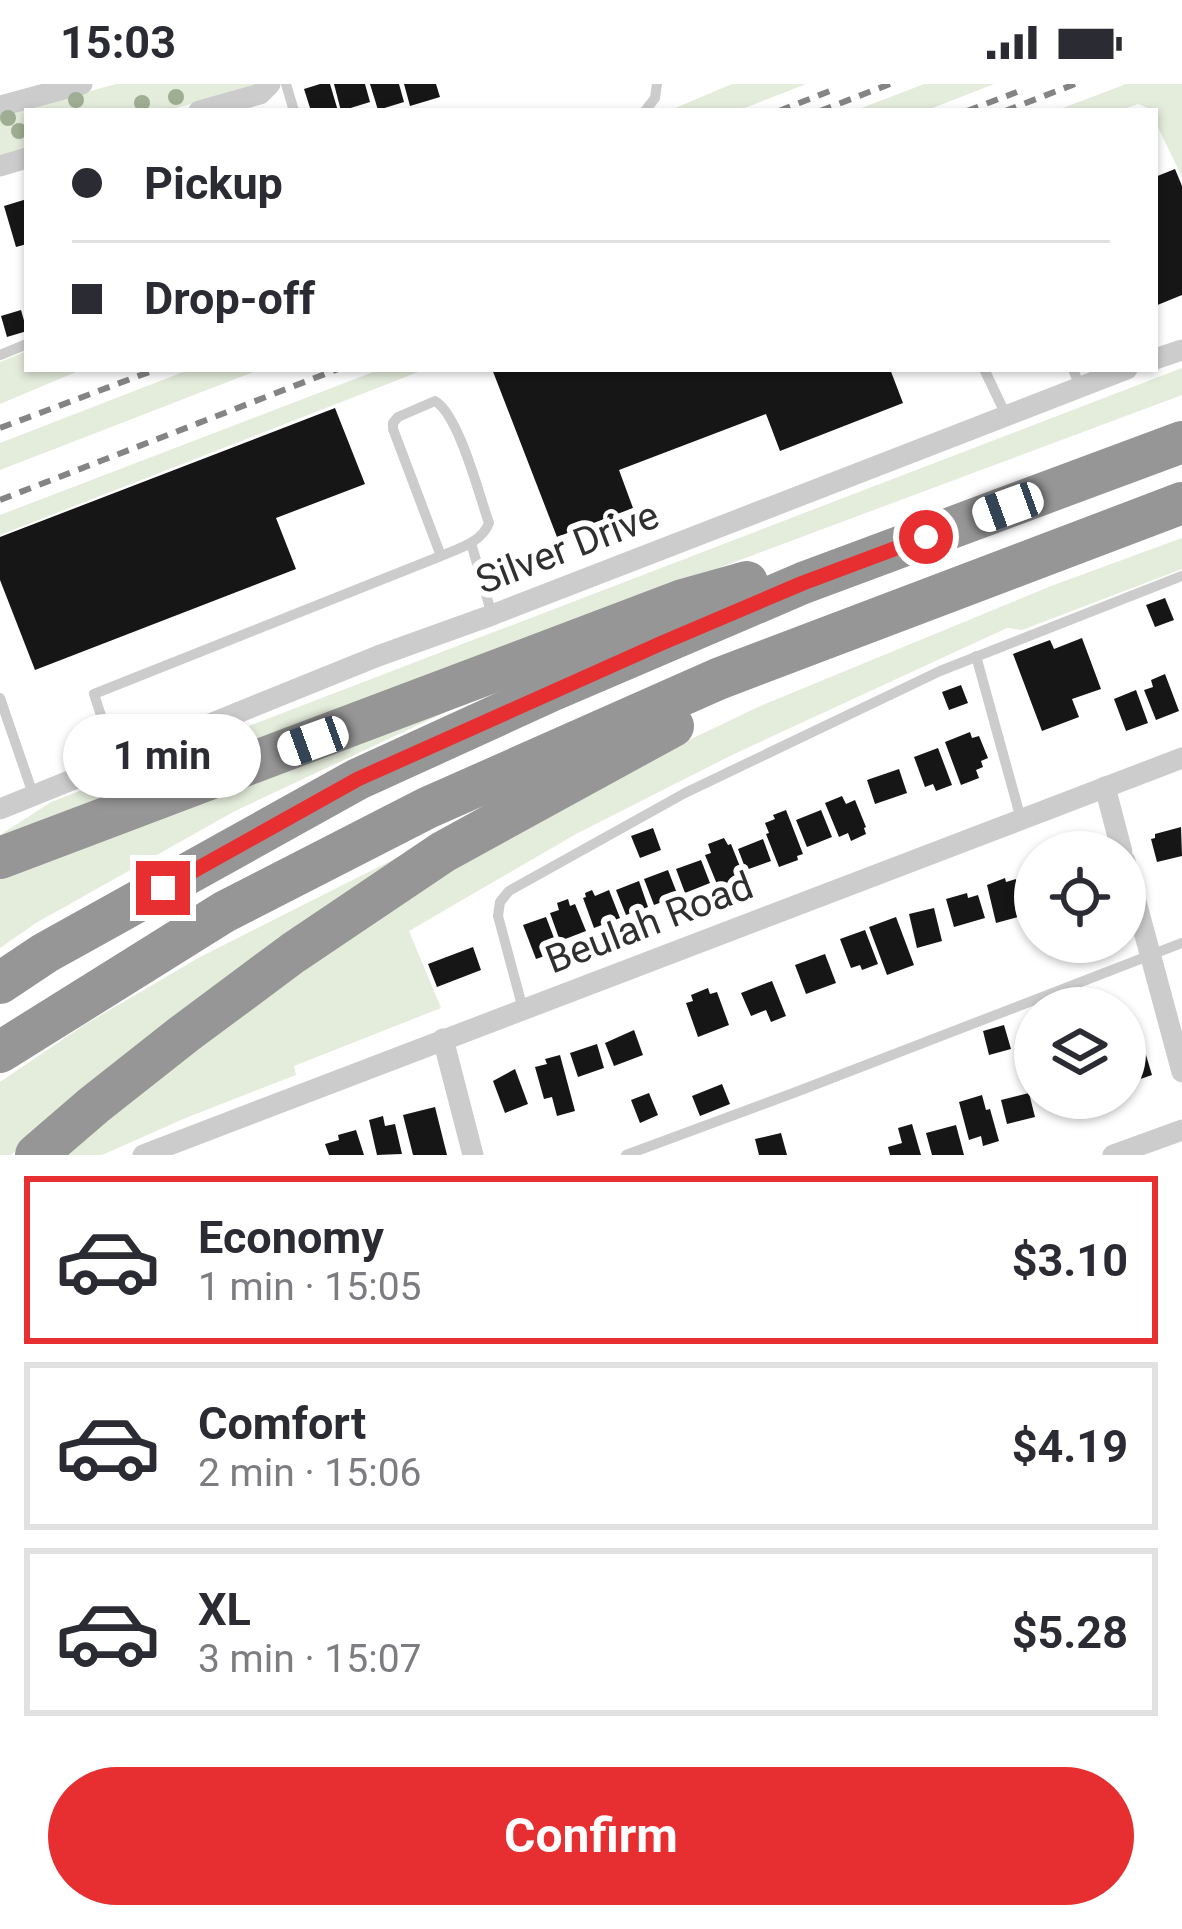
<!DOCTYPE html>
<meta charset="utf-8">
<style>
:root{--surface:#fff;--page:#f2f2f3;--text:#2b2b33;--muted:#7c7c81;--line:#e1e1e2;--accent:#e72f31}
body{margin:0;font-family:Roboto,sans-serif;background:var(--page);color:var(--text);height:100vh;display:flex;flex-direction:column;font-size:45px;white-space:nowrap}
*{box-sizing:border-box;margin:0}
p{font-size:39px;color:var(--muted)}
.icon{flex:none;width:66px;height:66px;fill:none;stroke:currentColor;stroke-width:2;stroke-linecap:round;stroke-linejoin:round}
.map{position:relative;height:1071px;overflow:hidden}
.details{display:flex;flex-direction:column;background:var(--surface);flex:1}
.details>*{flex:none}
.banner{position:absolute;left:24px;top:24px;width:1134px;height:264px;border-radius:0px;box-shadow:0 3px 9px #0004;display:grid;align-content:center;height:264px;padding:0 48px;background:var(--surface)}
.fabs{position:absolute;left:1014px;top:747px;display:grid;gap:24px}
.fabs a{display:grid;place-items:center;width:132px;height:132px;border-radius:50%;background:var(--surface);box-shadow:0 3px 9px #0004;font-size:60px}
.end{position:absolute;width:54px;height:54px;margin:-27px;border:15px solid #e72f31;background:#fff;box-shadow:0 0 0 6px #fff}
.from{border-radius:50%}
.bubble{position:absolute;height:84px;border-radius:42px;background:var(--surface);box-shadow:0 3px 9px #0004;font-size:39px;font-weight:700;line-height:84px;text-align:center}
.car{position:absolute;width:36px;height:72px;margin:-36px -18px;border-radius:15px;box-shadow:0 0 9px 3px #0007;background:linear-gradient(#fff 24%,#345 0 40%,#fff 0 76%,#345 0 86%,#fff 0)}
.banner b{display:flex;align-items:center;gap:42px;height:114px;font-size:45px}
.banner b+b{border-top:3px solid var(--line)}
.banner i{width:30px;height:30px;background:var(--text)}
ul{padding:21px 0 0;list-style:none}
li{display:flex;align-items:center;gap:36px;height:168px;margin:0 24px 18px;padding:0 24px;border:6px solid var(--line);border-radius:0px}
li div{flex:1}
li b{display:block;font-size:45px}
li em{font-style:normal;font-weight:700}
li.on{border-color:var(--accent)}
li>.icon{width:108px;height:108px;stroke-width:1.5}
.action{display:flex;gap:24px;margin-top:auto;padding:24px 48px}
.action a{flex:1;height:138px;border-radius:72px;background:var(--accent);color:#fff;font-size:48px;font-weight:700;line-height:138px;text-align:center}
.status{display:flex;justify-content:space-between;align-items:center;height:84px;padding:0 60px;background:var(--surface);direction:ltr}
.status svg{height:33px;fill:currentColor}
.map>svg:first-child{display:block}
.green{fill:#e4ecdc}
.building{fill:#161616}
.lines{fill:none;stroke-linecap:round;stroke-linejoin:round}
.lane{stroke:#ccc;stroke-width:10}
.street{stroke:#ccc;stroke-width:21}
.highway{stroke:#969696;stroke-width:42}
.rail{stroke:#848484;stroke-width:6;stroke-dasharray:12 9;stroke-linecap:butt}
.tree{fill:#9eae93}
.route{stroke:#e72f31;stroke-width:15}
.labels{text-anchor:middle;stroke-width:12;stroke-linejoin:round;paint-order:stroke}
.street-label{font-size:39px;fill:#2f2f2f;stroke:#fff}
</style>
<div class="status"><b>15:03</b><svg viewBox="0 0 49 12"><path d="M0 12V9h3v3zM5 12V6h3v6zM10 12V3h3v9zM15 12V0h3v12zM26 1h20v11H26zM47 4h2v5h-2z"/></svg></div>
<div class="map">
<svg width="1182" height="1071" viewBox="0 0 1182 1071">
<rect width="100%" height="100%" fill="#fff"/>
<g class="green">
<polygon points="116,0 261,0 166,27 27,27 27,65 0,72 0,32"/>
<polygon points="732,0 806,0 737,27 668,27"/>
<polygon points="924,0 994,0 925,27 854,27"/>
<polygon points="1126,0 1182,0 1182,93 1155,37 1155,27 1138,20 1119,27 1055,27"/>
<polygon points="27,267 27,285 83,285 0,320 0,278"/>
<polygon points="1182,284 1182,311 606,526 0,764 0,751 51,718"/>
<polygon points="191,285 261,285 0,386 0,359"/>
<polygon points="381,285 426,285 0,451 0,431"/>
<polygon points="1182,454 1182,485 1022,546 1007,544 734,670 576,750 409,847 441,924 294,982 296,991 188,1033 102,1071 53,1071 321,864 595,701 758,623 1051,502"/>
<polygon points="478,613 235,727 36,839 0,864 0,788"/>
<polygon points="422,761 80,1009 11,1071 0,1071 0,998 84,941 200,873"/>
</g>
<g class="building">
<polygon points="320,0 330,0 338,27 311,27 304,5"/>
<polygon points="334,0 365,0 370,18 341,27"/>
<polygon points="370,0 399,0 404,18 378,26"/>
<polygon points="404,0 436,0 440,13 410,22"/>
<polygon points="1175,85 1182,102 1182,211 1155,222 1155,93"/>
<polygon points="27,115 27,160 16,163 4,122"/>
<polygon points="21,226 27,247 7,253 1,232"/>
<polygon points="492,285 890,285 903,319 780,367 766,330 619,386 633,424 557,453"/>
<polygon points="335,324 365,400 276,434 296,485 35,586 0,496 0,453"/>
<polygon points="1165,514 1174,536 1155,543 1146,521"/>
<polygon points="1082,554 1101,605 1072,615 1079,633 1042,647 1013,570 1050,556 1054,565"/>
<polygon points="1165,590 1179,627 1156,636 1144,606 1153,603 1151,596"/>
<polygon points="961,601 968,619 949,626 942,608"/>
<polygon points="1136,606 1148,639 1126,647 1114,615"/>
<polygon points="970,648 972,654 979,652 988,674 981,677 983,683 976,686 979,694 961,701 945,658"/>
<polygon points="938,664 952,701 936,707 933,700 925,703 914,673"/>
<polygon points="899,685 907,709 875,720 867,696"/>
<polygon points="842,712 846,720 855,716 866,743 864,744 866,750 851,757 848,749 839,753 825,719"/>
<polygon points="786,726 803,770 797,772 798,776 779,783 766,750 769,749 765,739 775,735 773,731"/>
<polygon points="821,726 832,753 807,763 796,736"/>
<polygon points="1181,743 1182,772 1157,778 1151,755 1155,754 1155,750"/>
<polygon points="653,744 661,766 640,774 631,752"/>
<polygon points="724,754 728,761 731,760 745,795 719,805 705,771 711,769 708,760"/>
<polygon points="763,755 771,777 746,786 738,765"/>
<polygon points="701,776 710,799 685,809 676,785"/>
<polygon points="668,786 678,812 654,821 644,795"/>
<polygon points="1005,794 1006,798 1016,795 1025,831 996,839 987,801"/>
<polygon points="639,797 648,823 626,831 616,806"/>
<polygon points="592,806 595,812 609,806 620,834 594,844 583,814 586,813 585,809"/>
<polygon points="967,809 968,814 978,811 985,834 954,843 946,815"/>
<polygon points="568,815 570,822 575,820 586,847 560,857 550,829 559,826 557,819"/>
<polygon points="934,824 942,857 917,864 909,830"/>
<polygon points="546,833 559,867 536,875 523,841"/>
<polygon points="896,833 914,881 887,891 869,843"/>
<polygon points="865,846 878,880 862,886 860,881 851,884 840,855"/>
<polygon points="473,863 481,886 437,903 428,880"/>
<polygon points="825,870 836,899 806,910 795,881"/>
<polygon points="772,897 786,932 771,938 766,926 751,932 741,909"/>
<polygon points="708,904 710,910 717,908 729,941 698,953 686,919 693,917 691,911"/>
<polygon points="1004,941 1011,965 989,971 983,947"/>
<polygon points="634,946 643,971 614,982 605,959"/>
<polygon points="1134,956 1136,963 1143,961 1152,991 1126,1000 1125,958"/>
<polygon points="597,960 604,984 578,993 570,969"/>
<polygon points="560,971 575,1027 557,1032 552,1013 544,1015 535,983 547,980 545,975"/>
<polygon points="515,985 528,1020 505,1029 493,997"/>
<polygon points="722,1000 730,1020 700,1032 692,1012"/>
<polygon points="649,1009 658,1031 640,1039 631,1016"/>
<polygon points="1029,1009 1035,1033 1007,1040 1001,1016"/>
<polygon points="982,1011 986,1026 990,1025 999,1057 983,1062 981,1052 969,1056 959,1018"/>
<polygon points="435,1023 447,1071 413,1071 403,1031"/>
<polygon points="383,1032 385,1042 395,1040 402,1070 377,1071 369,1036"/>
<polygon points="912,1040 921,1071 890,1071 888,1063 902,1059 898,1044"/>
<polygon points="956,1041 964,1071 932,1071 926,1049"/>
<polygon points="356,1046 364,1071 329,1071 325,1060 339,1056 338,1051"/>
<polygon points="781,1049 787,1071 759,1071 755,1055"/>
</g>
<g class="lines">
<g class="lane">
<polyline points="286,0 294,27"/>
<polyline points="645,27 655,14 657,0"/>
<polyline points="0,271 27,260"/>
<polyline points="984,285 1006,331"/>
<polyline points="1073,285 1080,303"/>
<polyline points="471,459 492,531"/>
<polyline points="976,572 1021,735"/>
<polyline points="0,614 33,710"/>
<path d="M116 678 94 610 441 472C459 464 481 459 489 439 479 411 459 331 435 317L398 333 393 339V345L441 472"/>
<polyline points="523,925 498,832 500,818 509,807 685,709 940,587 1182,492"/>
<polyline points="626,1071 796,1008 1182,859"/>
</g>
<g class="street">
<polyline points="0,22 82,0"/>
<polyline points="199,27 260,10 270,0"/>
<polyline points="0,82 27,74"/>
<polyline points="1155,275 1182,266"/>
<polyline points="1105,703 1122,768"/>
<polyline points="0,725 378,572 492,531 1127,285"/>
<polyline points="1125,777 1182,988"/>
<polyline points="443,955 473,1071"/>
<polyline points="143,1071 1182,674"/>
<polyline points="1113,1071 1182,1046"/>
</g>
<g class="highway">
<polyline points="0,774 683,516 747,498"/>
<polyline points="0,899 45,869 358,695 553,606 803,499 1182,358"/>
<polyline points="0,968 224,828 427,724 718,595 1182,419"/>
<polyline points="36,1071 94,1021 184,950 293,869 443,768 673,642"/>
</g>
<g class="rail">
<polyline points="779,27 835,5"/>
<polyline points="820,27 890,0"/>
<polyline points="967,27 1017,8"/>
<polyline points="1005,27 1075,0"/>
<polyline points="0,344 157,285"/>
<polyline points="0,416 338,285"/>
</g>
</g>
<g class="tree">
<circle cx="176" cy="13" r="8"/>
<circle cx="76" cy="16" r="8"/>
<circle cx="142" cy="19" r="8"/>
<circle cx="8" cy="34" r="8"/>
<circle cx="19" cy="47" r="8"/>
</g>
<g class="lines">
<polyline class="route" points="163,804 358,695 662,559 803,499 926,453"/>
</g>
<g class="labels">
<g class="street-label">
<text transform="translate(567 463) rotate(-21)" y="14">Silver Drive</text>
<text transform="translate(649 838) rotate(-21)" y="14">Beulah Road</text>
</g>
</g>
</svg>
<div class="fabs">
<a><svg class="icon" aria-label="locate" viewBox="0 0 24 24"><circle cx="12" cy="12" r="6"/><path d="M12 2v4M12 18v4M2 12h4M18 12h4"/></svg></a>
<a><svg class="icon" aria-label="layers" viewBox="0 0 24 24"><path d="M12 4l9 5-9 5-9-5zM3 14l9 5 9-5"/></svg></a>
</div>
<i class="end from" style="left:926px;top:453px"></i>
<i class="end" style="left:163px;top:804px"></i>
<div class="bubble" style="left:63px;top:630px;width:198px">1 min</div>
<i class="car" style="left:1008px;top:423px;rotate:250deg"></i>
<i class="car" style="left:313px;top:657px;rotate:250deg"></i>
<div class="banner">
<b><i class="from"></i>Pickup</b>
<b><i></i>Drop-off</b>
</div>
</div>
<section class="details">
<ul>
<li class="on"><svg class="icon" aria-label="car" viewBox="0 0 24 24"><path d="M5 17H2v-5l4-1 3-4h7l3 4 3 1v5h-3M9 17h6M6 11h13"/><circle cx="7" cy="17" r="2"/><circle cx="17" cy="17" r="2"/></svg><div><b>Economy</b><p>1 min · 15:05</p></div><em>$3.10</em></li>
<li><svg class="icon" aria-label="car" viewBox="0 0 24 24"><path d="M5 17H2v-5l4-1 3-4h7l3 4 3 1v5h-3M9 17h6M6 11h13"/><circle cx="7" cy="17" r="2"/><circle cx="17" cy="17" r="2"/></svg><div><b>Comfort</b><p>2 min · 15:06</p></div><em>$4.19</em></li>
<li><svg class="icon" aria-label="car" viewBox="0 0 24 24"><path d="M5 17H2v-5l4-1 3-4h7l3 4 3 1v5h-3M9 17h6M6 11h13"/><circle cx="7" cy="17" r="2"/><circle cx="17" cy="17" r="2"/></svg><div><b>XL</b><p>3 min · 15:07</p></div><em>$5.28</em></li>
</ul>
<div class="action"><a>Confirm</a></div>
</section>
